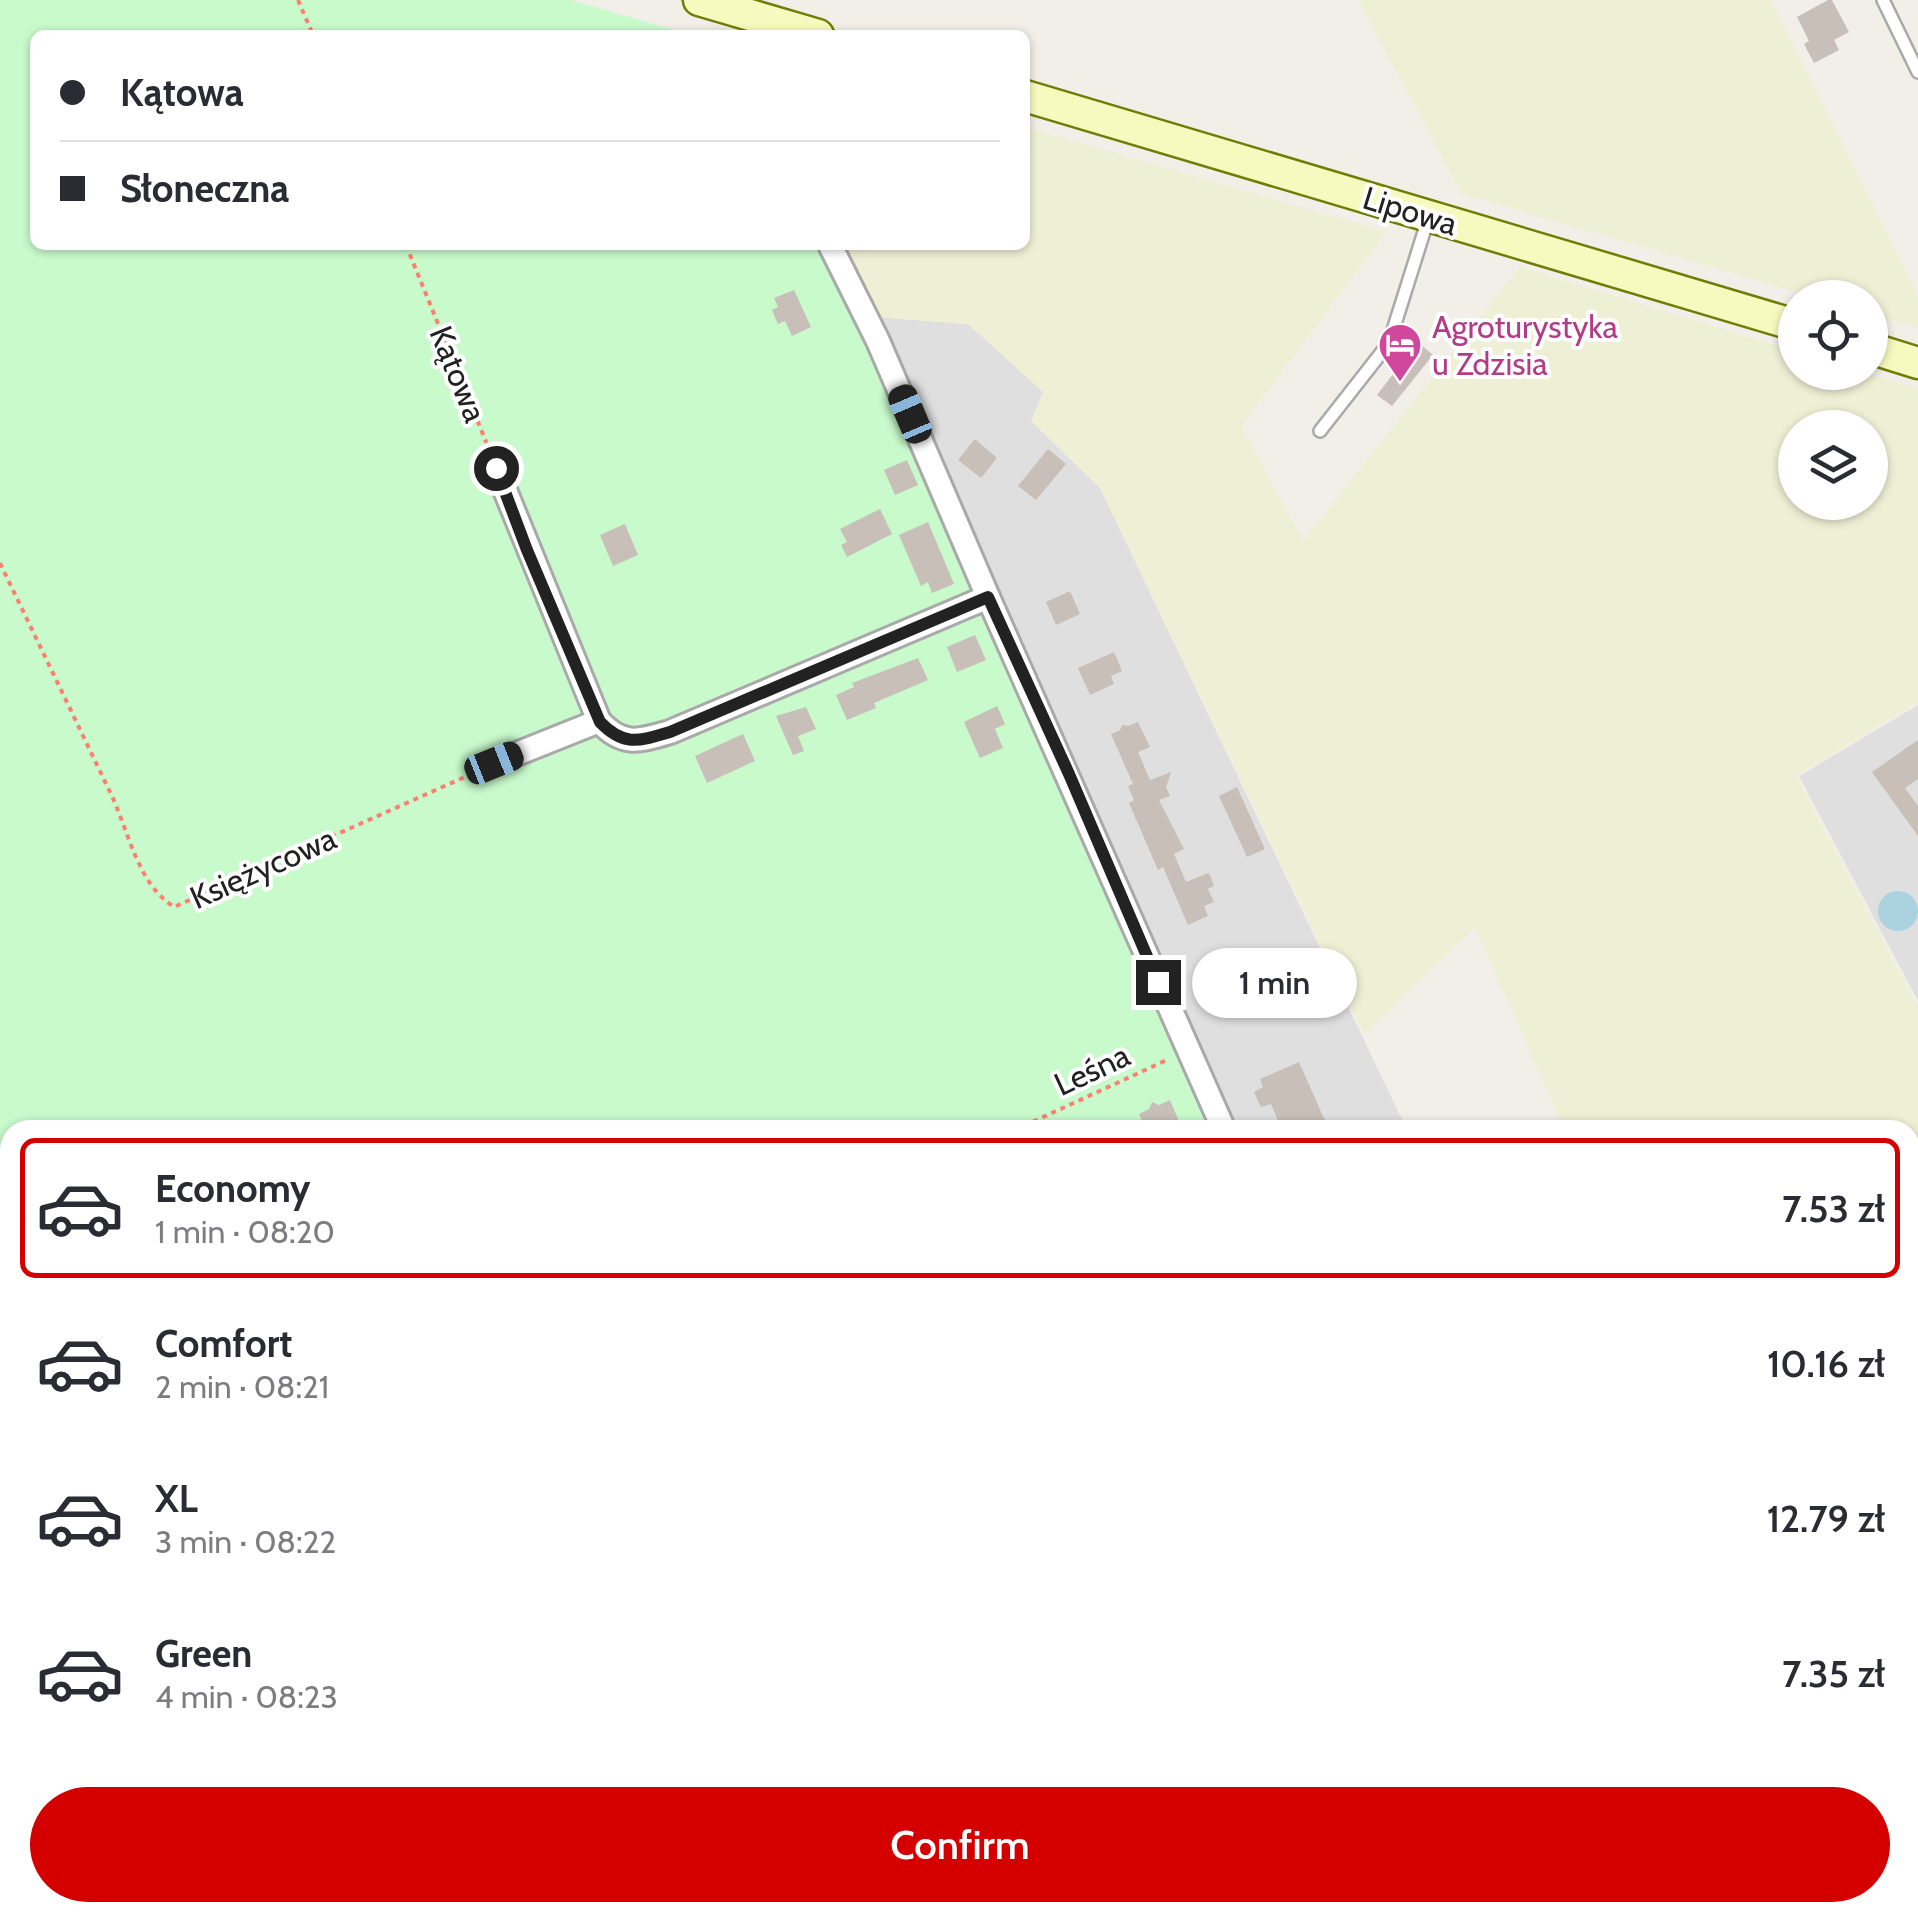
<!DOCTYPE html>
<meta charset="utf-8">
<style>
:root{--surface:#fff;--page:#f2f2f3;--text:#2b2b33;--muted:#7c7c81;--line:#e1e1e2;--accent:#d40000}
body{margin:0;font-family:Cabin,sans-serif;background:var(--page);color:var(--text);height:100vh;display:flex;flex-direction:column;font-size:38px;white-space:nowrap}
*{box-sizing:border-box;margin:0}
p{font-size:32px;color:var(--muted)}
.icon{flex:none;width:55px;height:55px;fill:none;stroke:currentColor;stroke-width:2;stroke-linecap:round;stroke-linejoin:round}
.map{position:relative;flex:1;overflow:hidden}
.drawer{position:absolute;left:0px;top:1120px;width:1920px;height:802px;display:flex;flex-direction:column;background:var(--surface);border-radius:30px 30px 0 0;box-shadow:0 2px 8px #0004}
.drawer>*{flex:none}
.top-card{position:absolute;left:30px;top:30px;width:1000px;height:220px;border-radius:15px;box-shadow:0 2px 8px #0004;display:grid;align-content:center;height:220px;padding:0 30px;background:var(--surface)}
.buttons{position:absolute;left:1778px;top:280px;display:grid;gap:20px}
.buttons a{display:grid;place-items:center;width:110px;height:110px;border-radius:50%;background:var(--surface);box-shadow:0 2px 8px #0004;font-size:50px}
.end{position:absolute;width:45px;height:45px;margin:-22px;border:12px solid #222;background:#fff;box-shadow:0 0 0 5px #fff}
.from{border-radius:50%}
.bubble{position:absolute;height:70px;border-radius:35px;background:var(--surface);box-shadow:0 2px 8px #0004;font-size:32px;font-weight:600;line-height:70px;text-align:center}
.car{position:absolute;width:30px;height:60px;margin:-30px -15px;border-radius:12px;box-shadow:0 0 8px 2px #0007;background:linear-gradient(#222 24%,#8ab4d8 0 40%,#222 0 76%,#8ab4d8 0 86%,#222 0)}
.top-card b{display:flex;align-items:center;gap:35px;height:95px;font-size:38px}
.top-card b+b{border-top:2px solid var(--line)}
.top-card i{width:25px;height:25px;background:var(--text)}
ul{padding:18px 0 0;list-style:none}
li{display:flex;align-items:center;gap:30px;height:140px;margin:0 20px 15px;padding:0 10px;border:5px solid transparent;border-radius:15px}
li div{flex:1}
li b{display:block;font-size:38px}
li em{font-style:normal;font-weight:600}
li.current{border-color:var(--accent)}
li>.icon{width:90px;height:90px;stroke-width:1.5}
.primary-button{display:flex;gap:20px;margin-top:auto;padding:20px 30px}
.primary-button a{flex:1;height:115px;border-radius:60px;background:var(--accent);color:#fff;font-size:40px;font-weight:600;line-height:115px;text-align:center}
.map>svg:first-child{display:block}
.residential{fill:#e0dfdf}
.farmland{fill:#eef0d5;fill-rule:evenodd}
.park{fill:#c8facc}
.water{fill:#aad3df}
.building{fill:#c7bfb8}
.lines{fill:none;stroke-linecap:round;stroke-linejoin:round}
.lane-casing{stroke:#a9a9a9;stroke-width:16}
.street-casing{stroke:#a9a9a9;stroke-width:28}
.secondary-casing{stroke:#707d05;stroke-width:35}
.path{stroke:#fa8072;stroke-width:4;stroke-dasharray:5 5;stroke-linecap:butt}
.lane{stroke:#fff;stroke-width:11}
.street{stroke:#fff;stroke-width:22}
.secondary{stroke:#f7fabf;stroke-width:30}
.route{stroke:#222;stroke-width:12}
.labels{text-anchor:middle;stroke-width:8;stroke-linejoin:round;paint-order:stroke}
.street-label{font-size:32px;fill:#222;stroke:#fff}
.hotel-label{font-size:32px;fill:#b23c85;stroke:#fff;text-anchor:start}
</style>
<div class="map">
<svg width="1918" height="1922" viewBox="0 0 1918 1922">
<rect width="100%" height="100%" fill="#f2efe9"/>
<g class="residential">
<polygon points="843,246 875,317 968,324 1044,392 1032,421 1100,488 1407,1130 1104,1130 819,260"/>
<polygon points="1918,705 1918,1001 1799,776"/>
<polygon points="1918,1577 1918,1922 1262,1922 1284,1912 1910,1912 1910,1582"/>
</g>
<g class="farmland">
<polygon points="1358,0 1771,0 1918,295 1918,327 1870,314 1870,298 1814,297 1462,194"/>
<path d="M1025 127 1386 232 1241 426 1303 541 1520 267 1795 351V372L1864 373 1918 389V702L1796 776 1918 1007V1421L1910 1406V1130H1565L1475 927 1364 1035 1100 488 1031 421 1043 392 968 324 875 317 843 245H1025ZM1795 428H1870V502H1795Z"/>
</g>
<polygon class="park" points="0,0 571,0 691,35 35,35 35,245 835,245 1236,1130 10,1130 10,1912 1591,1912 1595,1922 0,1922"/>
<circle class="water" cx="1898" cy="911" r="20"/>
<g class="building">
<polygon points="1828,0 1832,0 1849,32 1834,40 1839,50 1814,63 1804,44 1809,41 1797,17"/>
<polygon points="794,290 811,327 792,336 785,321 778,324 772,310 778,307 774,298"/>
<polygon points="1414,339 1433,355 1392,406 1377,395 1400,365 1396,361"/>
<polygon points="975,439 997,458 981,478 958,460"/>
<polygon points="1048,449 1066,464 1036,500 1018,486"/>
<polygon points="907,460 918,485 895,495 884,470"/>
<polygon points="880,509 892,534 847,557 841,545 847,542 840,529"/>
<polygon points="928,522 954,584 932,593 928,582 921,586 899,535"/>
<polygon points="625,524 638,555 613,566 600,535"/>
<polygon points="1070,591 1080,614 1056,625 1046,602"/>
<polygon points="975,635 986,660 957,672 947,647"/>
<polygon points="1114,652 1122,671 1111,676 1114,684 1090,695 1078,668"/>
<polygon points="918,658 928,680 874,703 876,708 847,720 836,695 854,687 852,683"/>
<polygon points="997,706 1005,724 995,729 1003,748 980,758 964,722"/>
<polygon points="806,707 816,729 798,736 804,751 793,755 776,716"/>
<polygon points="1138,722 1150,747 1138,752 1150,780 1171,772 1166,787 1170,796 1159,800 1184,849 1174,854 1186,882 1209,873 1214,886 1208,889 1214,902 1204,906 1208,916 1188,925 1163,867 1158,870 1129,803 1134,800 1128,786 1133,784 1111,734 1120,730 1122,725 1128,726"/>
<polygon points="743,734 755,761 707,783 695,756"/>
<polygon points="1918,740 1918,779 1905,788 1918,806 1918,836 1872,772"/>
<polygon points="1237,787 1265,849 1247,857 1219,796"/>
<polygon points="1299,1062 1322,1114 1331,1130 1282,1130 1271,1104 1261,1107 1254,1092 1263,1087 1260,1079"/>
<polygon points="1170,1100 1181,1126 1171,1130 1146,1130 1139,1114 1149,1109 1152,1102 1159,1105"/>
</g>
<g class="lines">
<defs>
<g id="lane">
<polyline points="1883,0 1918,72"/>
<polyline points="1320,431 1389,343 1429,216"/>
</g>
<g id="street">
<polyline points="830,245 878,341 988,597 1224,1130"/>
<path d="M496 468 599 721C623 747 639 741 670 732L988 597"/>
<polyline points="494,763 599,721"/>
<polyline points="1910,1902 1918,1898"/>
<polyline points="936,1912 941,1922"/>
<polyline points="1582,1912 1587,1922"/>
<polyline points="1866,1922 1890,1912"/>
</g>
<g id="secondary">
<polyline points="699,0 818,35"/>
<polyline points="1025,96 1795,325"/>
<polyline points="1870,348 1918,363"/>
</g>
</defs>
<use href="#lane" class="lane-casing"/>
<use href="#street" class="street-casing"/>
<use href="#secondary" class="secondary-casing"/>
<g class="path">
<polyline points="298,0 313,35"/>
<polyline points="406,245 489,449"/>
<path d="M0 563C37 640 74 717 111 794 129 832 137 883 174 907L476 772"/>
<polyline points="1015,1130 1169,1059"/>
<polyline points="0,1514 10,1512"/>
</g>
<use href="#lane" class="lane"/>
<use href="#street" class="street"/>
<use href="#secondary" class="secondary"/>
</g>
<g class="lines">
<path class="route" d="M496 468 527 550 600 722C624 747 639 741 670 732L988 597 1069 774 1158 982"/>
</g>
<defs>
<symbol id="hotel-pin" viewBox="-11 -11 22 30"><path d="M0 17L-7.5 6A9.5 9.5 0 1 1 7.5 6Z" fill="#d1479c" stroke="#fff"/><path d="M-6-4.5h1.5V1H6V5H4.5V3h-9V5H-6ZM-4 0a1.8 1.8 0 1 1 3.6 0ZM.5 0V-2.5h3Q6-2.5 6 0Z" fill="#fff"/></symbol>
</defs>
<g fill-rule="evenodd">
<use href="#hotel-pin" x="1375" y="320" width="50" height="68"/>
</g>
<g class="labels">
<g class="street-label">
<text transform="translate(1410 211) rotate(17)" y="11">Lipowa</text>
<text transform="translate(458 374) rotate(68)" y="11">Kątowa</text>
<text transform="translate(263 868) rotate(-24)" y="11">Księżycowa</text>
<text transform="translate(1092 1070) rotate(-25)" y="11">Leśna</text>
</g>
<g class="hotel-label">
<text x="1432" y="338">Agroturystyka<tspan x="1432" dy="37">u Zdzisia</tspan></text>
</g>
</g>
</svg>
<div class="buttons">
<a><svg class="icon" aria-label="locate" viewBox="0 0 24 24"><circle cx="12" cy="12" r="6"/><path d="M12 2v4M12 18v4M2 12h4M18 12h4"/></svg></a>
<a><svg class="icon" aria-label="layers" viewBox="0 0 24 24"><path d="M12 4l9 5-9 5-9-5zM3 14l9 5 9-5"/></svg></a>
</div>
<i class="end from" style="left:496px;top:468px"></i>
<i class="end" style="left:1158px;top:982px"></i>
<div class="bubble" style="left:1192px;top:948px;width:165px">1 min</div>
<i class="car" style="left:910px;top:414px;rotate:337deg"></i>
<i class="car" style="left:494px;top:763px;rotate:68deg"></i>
<div class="top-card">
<b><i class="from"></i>Kątowa</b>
<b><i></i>Słoneczna</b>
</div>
<section class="drawer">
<ul>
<li class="current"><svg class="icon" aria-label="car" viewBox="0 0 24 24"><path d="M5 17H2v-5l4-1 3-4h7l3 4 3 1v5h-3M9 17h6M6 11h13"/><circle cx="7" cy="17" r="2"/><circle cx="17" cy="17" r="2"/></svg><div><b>Economy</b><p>1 min · 08:20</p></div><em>7.53 zł</em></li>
<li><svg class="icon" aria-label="car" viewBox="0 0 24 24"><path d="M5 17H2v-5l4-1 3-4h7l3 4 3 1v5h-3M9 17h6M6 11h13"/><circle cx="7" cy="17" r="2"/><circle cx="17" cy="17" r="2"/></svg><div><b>Comfort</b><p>2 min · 08:21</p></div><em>10.16 zł</em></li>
<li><svg class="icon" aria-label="car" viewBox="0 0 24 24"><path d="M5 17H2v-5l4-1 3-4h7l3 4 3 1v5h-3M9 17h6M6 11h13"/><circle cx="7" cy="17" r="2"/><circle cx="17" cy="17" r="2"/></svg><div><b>XL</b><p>3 min · 08:22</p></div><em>12.79 zł</em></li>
<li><svg class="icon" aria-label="car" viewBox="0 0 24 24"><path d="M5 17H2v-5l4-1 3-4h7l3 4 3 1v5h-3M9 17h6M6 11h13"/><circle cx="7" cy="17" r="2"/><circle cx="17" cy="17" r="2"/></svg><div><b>Green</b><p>4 min · 08:23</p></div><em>7.35 zł</em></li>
</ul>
<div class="primary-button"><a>Confirm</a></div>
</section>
</div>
